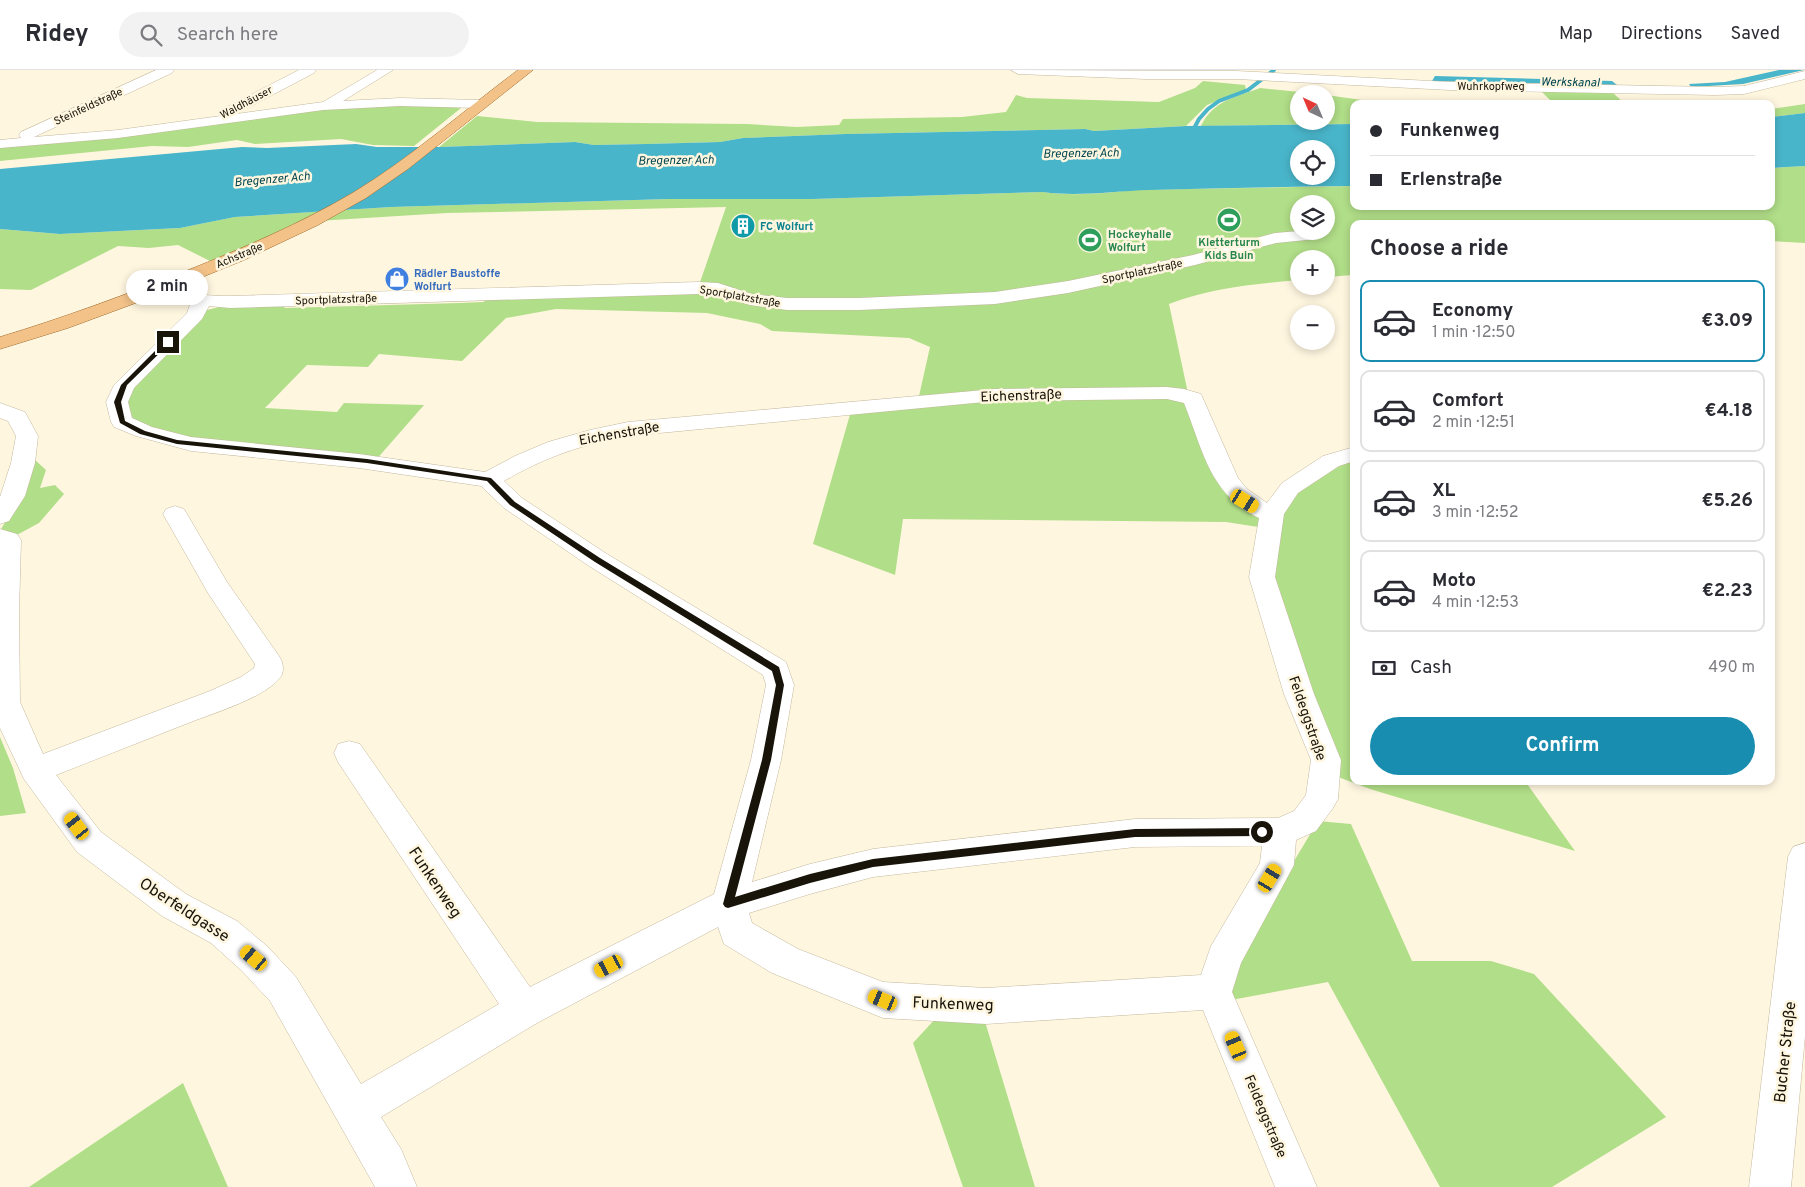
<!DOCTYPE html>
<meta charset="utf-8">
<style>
:root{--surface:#fff;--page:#f2f2f3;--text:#2b2b33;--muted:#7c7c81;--line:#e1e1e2;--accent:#188db0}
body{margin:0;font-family:Overpass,sans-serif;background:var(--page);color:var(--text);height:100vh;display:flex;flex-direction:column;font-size:19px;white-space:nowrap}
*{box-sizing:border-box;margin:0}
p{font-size:16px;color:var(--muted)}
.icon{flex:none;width:28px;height:28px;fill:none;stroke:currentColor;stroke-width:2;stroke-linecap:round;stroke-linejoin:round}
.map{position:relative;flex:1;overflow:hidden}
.side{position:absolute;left:1350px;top:150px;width:425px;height:565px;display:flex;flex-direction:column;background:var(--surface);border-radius:10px;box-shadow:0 2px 8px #0003}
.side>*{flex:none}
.hud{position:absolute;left:1350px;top:30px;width:425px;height:110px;border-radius:10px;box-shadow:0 2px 8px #0003;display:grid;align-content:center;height:110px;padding:0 20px;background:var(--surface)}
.needle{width:32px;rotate:316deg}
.tools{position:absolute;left:1290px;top:15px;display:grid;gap:10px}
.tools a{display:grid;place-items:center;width:45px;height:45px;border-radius:50%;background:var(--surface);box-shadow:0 2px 8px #0003;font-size:25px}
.end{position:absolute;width:22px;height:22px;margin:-11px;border:6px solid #18140a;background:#fff;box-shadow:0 0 0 2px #fff}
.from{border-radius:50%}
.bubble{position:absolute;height:35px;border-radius:18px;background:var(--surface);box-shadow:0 2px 8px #0003;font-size:16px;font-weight:700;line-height:35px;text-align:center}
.car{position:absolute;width:15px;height:30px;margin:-15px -8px;border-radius:6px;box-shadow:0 0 4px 1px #0007;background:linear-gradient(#f5c518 24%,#345 0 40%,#f5c518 0 76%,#345 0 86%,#f5c518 0)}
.hud b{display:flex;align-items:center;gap:18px;height:48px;font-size:19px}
.hud b+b{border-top:1px solid var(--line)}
.hud i{width:12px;height:12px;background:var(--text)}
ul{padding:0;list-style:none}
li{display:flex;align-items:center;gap:15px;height:82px;margin:0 10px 8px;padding:0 10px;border:2px solid var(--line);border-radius:10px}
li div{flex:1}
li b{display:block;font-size:19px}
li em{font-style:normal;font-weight:700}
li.selected{border-color:var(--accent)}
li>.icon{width:45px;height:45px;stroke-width:1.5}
h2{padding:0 20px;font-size:22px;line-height:60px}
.pay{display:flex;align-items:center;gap:12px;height:55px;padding:0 20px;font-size:19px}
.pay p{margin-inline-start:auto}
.primary-button{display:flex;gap:10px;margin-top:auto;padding:10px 20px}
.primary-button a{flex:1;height:58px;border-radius:30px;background:var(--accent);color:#fff;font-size:20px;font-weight:700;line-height:58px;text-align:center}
header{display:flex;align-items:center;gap:30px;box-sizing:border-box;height:70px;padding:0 25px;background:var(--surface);border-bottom:1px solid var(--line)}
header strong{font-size:24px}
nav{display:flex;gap:28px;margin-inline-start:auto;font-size:18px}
.search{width:350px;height:45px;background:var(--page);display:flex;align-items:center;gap:12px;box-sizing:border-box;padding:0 18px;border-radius:28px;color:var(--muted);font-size:19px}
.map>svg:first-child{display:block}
.green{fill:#b1de88;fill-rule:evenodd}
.water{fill:#49b5ca;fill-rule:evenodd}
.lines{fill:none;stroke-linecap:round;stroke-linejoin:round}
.stream{stroke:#49b5ca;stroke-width:4}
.minor-casing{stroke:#c3b89e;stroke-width:1}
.major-casing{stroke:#a06a2a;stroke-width:1}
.minor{fill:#fff;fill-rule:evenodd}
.major{fill:#f2c289;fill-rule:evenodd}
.route{fill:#18140a}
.labels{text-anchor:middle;stroke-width:5;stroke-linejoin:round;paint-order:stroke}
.far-street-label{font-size:11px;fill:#18140a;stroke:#fff6e0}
.far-culture-label{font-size:11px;font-weight:bold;fill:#0d838f;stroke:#fff6e0;text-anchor:start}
.far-leisure-label{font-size:11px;font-weight:bold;fill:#27864d;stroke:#fff6e0;text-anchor:start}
.far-shop-label{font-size:11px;font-weight:bold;fill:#366cbe;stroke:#fff6e0;text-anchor:start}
.far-water-label{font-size:12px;font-style:italic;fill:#00454f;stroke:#fff6e0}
.street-label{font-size:14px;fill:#18140a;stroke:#fff6e0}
.near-street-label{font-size:16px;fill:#18140a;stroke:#fff6e0}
</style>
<header>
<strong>Ridey</strong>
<div class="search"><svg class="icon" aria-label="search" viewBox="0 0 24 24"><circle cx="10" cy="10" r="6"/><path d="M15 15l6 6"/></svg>Search here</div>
<nav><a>Map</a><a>Directions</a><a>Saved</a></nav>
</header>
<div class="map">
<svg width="1805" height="1117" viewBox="0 0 1805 1117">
<rect width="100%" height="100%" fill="#fff6e0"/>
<g class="green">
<polygon points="1203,11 1245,15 1246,20 1207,35 1186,56 1094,61 1085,59 845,64 743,68 720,72 646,74 594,75 575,72 439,77 477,46 537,52 747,54 797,57 839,55 843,49 962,47 1006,42 1016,25 1027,28 1159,32 1195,18"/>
<path d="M1260 18 1320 24H1299V51H1326V25L1391 34H1354V54L1201 56C1213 31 1235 27 1260 18Z"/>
<polygon points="1539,19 1611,21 1625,34 1554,34"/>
<polygon points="1805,34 1805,43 1771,47 1771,39"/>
<polygon points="433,35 461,38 414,76 373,75 341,69 255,74 237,70 188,77 152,76 0,91 0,77 337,36"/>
<path d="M1805 96V173L1771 171V154H1354L1353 205 1326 207V189H1299V210C1254 214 1211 218 1169 234L1189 328 1211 385 1274 446 1296 417 1354 386V711H1525L1575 781 1370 719 1330 704 1266 507 1271 459 1226 452 903 449 895 505 813 474 851 341 917 335 930 277 909 268 772 261 760 254 707 243 556 239 506 248 462 291 379 284 368 297 307 295 265 338 337 342 344 333 424 335 375 391 143 362 119 332 195 243 223 236 282 234 285 238 460 233 484 232 486 226 698 218 726 137 447 143 317 151 214 193 178 175 149 178 118 176 31 220 0 219V159L60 164 180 158 235 147 391 137 669 129H813L1043 122C1071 126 1103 124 1131 120L1354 116V136H1771V98ZM1299 134H1326V161H1299Z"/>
<polygon points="35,390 46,400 40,418 55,415 64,424 39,453 15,466 0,461 18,430"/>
<polygon points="0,667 13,698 26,743 0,746"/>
<polygon points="1318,751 1351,754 1412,891 1491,891 1534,904 1666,1047 1552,1117 1440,1117 1328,912 1231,930 1226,905"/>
<polygon points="983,945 1035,1117 963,1117 913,973 936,948"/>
<polygon points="183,1013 228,1117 29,1117"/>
</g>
<g class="water">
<polygon points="1779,0 1804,0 1743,14 1691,17 1689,14 1725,12"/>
<polygon points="1435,6 1612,11 1617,15 1432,11"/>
<polygon points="1805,43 1805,96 1771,98 1771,47"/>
<path d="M1354 54V116C1285 117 1217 118 1149 120 1114 121 1078 127 1043 122L813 129H669L391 137 235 147 180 158 60 164 0 159V99L242 77 267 78 356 74 377 77H439L575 72 594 75 646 74 720 72 743 68 845 64 1085 59 1094 61 1186 56ZM1299 79H1326V106H1299Z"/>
</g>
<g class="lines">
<polyline class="stream" points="1191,64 1199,49 1208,39 1219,31 1248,20 1274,0"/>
<defs>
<g id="minor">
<polygon points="156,0 174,0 172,3 34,67 118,60 228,45 223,41 225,38 299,0 316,0 314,3 236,44 323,32 377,0 393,0 343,31 400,28 480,30 487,34 480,38 400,36 323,40 118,68 0,78 0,70 21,68 19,65 21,62"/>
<polygon points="1011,0 1236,1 1450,12 1715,17 1744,16 1805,1 1805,9 1744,24 1715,25 1450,20 1236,9 1146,9 1018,4"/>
<path d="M1299 161H1316L1319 165 1316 169 1276 173 1195 195 1068 223 995 234 859 240H787L750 235 716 225 698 224 230 238 209 236 202 249 134 318 128 332 132 348 152 357 191 367 359 384 485 402 515 386 548 372 590 360 628 352 995 319 1167 317 1184 319 1201 324 1238 408 1247 419 1267 433 1282 413 1323 386 1354 377V391L1339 396 1298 423 1284 444 1275 507 1314 624 1341 690 1338 729 1333 738 1316 761 1296 770 1294 795 1241 893 1232 922 1317 1117H1275L1203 940 986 954 883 948 772 903 724 874 718 857 537 953 381 1047 401 1079 417 1117H375L270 931 241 900 211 873 162 846 77 782 24 709 0 658V459L17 464 21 470 19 542 20 632 43 684 210 621 241 607 254 598 255 594 208 523 163 444 166 439 175 436 184 439 227 512 279 586C284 594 285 603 278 610 263 627 218 642 196 650 149 668 103 687 56 705L101 762 186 824 237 851 267 876 296 907 361 1014 499 934 338 692 334 683 338 674 349 671 360 674 530 917 714 824 751 690 766 615 763 605 589 496 504 438 481 416 359 398 191 381 136 366 114 357 111 352 106 332 114 315 187 243 191 232 160 218 158 214 160 210C177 206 190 221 206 225 213 226 222 226 230 226L698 212 718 213 752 224 787 228H859L995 222 1068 211 1193 185 1275 163ZM1167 329 1184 333C1203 380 1209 424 1259 448L1249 507 1284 624 1311 690 1306 725 1294 741 1278 748 1135 749 873 779 810 794 752 812 781 690 794 615 786 592 607 484 522 428 504 411C543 388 583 374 628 366L995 331ZM1262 776 1260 793 1211 876 1201 905 986 918 883 912 798 879 752 853 749 843 810 824 873 807 1135 777Z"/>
<polygon points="0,333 25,342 38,366 35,393 25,426 9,451 0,454 0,427 11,393 16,366 8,351 0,348"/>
<polygon points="1805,773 1805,966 1791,1117 1749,1117 1788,787 1793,777"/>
</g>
<path id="major" d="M518 0H533L408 99 366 128 318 155 244 190 168 221 68 258 0 279V267C63 248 125 225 186 201 243 178 300 154 354 122 412 87 463 41 518 0Z"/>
</defs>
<use href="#minor" class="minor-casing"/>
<use href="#major" class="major-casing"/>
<use href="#minor" class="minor"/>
<use href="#major" class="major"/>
</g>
<polygon class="route" points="166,270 171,272 127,315 121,332 125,351 145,361 177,370 367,389 491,408 515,432 600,488 779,597 784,615 771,690 735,827 810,804 873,789 1135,759 1262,758 1267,762 1262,766 1135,767 873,797 810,813 728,838 725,837 723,834 762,690 776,615 772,601 595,492 510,435 487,411 367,393 177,374 140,364 120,353 114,332 121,315"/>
<defs>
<symbol id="stadium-disc" viewBox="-11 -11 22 22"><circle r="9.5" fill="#2e9e5b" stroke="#fff6e0"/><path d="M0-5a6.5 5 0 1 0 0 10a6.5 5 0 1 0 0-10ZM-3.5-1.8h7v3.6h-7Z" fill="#fff"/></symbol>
<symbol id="building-disc" viewBox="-11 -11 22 22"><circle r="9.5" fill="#0f9aa8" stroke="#fff6e0"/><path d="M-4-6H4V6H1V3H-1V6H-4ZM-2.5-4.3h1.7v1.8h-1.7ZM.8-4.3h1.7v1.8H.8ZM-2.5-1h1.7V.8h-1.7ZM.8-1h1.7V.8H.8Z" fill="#fff"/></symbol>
<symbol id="shop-disc" viewBox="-11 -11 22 22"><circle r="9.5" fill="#3f7fe0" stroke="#fff6e0"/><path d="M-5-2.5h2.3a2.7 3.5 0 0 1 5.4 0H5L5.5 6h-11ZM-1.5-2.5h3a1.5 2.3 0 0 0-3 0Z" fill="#fff"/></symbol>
</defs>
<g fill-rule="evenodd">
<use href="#stadium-disc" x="1215" y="136" width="28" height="28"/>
<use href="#building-disc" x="729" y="142" width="28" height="28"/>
<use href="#stadium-disc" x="1076" y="156" width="28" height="28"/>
<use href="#shop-disc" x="383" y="195" width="28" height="28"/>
</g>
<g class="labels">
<g class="far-street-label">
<text x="1491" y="20">Wuhrkopfweg</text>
<text transform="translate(246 32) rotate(-28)" y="4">Waldhäuser</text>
<text transform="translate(88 36) rotate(-25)" y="4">Steinfeldstraße</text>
<text transform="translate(239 185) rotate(-23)" y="4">Achstraße</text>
<text transform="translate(1142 201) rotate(-12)" y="4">Sportplatzstraße</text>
<text transform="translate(740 226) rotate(10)" y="4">Sportplatzstraße</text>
<text transform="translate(336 229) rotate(-2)" y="4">Sportplatzstraße</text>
</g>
<g class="far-culture-label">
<text x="760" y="160">FC Wolfurt</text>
</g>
<g class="far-leisure-label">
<text x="1108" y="168">Hockeyhalle<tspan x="1108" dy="13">Wolfurt</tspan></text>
<text x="1229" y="176" text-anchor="middle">Kletterturm<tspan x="1229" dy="13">Kids Buin</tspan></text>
</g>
<g class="far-shop-label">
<text x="414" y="207">Rädler Baustoffe<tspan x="414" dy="13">Wolfurt</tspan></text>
</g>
<g class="far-water-label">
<text transform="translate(1570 12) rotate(1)" y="4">Werkskanal</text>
<text transform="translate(1081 83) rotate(-1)" y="4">Bregenzer Ach</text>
<text transform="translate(676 90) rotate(-1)" y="4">Bregenzer Ach</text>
<text transform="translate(272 109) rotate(-5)" y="4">Bregenzer Ach</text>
</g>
<g class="street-label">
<text transform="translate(1021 325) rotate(-2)" y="5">Eichenstraße</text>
<text transform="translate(619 363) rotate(-10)" y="5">Eichenstraße</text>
<text transform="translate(1308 648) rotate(71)" y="5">Feldeggstraße</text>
<text transform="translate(1266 1046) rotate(67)" y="5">Feldeggstraße</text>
</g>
<g class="near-street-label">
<text transform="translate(436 812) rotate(56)" y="6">Funkenweg</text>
<text transform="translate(185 839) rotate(33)" y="6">Oberfeldgasse</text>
<text transform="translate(953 933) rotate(2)" y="6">Funkenweg</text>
<text transform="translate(1784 982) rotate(-84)" y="6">Bucher Straße</text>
</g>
</g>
</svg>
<div class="tools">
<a><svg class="needle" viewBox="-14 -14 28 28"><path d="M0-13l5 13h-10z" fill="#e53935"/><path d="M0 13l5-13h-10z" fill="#7c7c81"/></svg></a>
<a><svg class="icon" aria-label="locate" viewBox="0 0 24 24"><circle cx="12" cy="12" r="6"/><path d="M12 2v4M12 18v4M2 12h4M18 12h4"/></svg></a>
<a><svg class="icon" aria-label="layers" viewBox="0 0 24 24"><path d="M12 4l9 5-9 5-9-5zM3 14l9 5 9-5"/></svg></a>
<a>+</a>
<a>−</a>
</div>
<i class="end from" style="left:1262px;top:762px"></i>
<i class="end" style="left:168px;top:272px"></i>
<div class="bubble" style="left:126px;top:200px;width:82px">2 min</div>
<i class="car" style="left:1245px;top:431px;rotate:121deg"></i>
<i class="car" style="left:77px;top:756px;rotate:323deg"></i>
<i class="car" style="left:1270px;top:808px;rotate:31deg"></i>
<i class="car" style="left:254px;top:888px;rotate:310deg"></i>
<i class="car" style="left:609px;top:896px;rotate:243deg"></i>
<i class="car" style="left:883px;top:930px;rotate:292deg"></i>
<i class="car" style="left:1236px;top:976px;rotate:337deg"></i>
<div class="hud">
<b><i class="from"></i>Funkenweg</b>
<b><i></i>Erlenstraße</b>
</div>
<section class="side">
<h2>Choose a ride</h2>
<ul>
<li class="selected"><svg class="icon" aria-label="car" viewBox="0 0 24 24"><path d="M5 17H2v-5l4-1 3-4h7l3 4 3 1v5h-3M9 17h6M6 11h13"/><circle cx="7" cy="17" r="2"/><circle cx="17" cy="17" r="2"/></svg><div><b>Economy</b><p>1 min · 12:50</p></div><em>€3.09</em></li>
<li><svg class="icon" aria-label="car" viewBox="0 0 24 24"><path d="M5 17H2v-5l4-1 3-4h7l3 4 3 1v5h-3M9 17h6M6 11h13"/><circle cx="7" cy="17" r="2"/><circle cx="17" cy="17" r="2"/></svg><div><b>Comfort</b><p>2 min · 12:51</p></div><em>€4.18</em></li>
<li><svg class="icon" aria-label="car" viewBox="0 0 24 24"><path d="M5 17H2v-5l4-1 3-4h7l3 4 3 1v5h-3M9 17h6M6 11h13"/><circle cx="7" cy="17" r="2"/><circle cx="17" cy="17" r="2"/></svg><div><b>XL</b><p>3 min · 12:52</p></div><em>€5.26</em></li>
<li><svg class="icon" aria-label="car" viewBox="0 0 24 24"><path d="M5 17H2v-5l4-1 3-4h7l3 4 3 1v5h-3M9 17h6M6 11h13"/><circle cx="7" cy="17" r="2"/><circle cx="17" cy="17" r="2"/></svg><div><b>Moto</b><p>4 min · 12:53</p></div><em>€2.23</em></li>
</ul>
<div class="pay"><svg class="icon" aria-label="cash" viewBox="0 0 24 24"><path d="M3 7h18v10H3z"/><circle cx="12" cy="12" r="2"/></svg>Cash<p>490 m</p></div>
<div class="primary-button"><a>Confirm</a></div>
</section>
</div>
